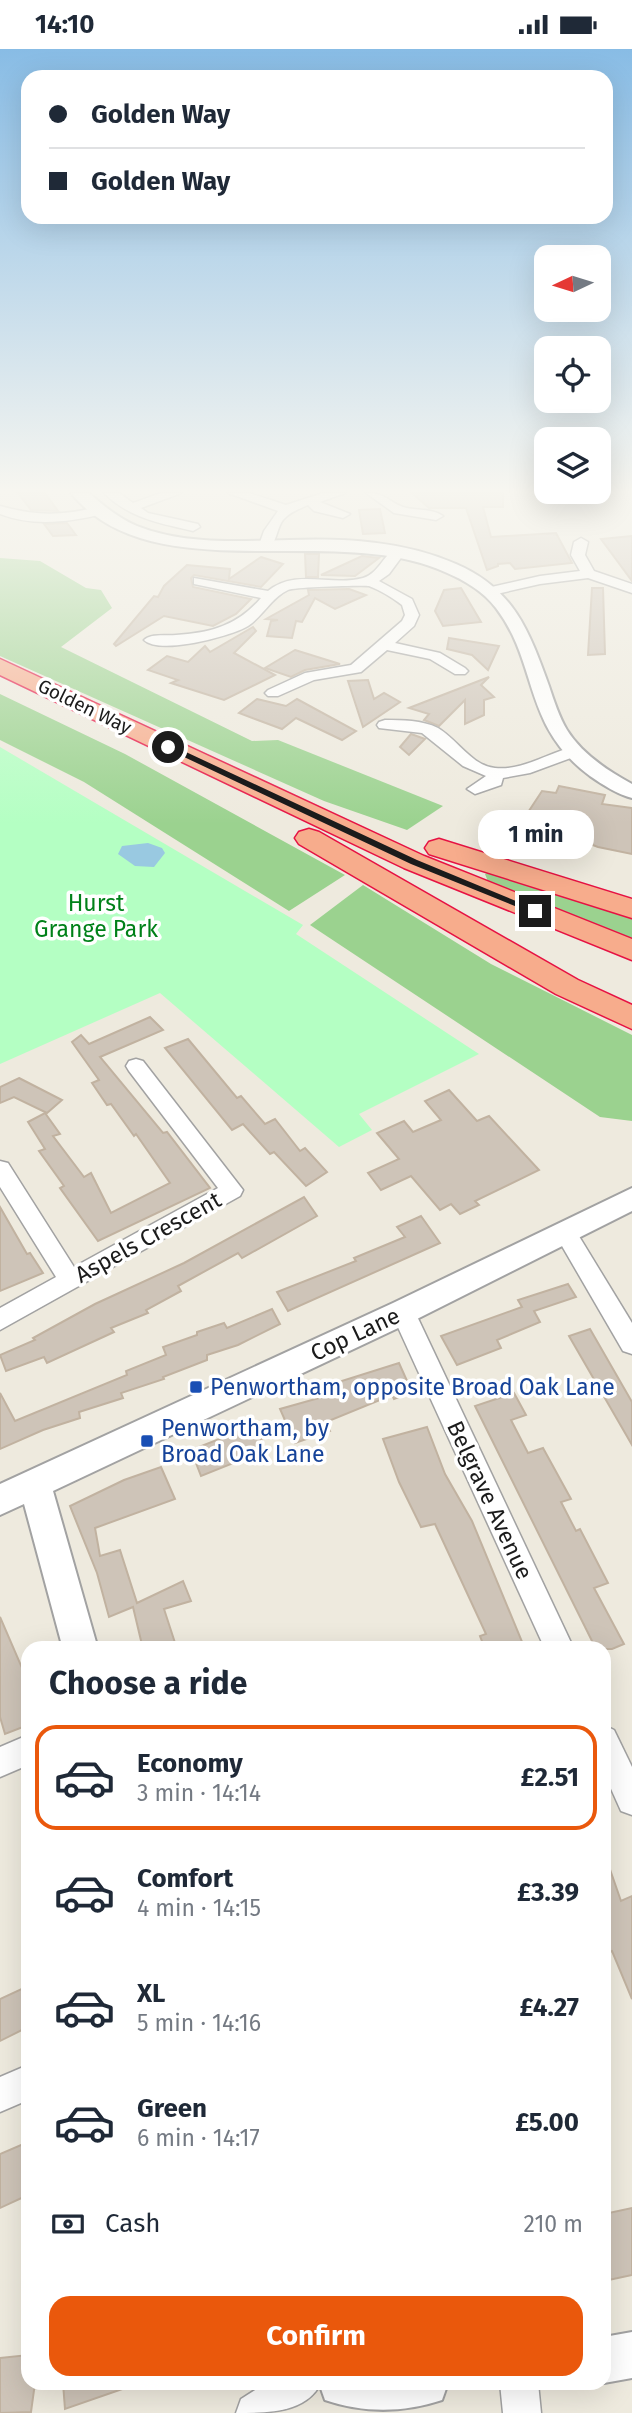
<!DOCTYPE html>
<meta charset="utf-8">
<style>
:root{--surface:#fff;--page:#f2f2f3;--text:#1f2937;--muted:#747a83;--line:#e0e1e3;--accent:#ea580c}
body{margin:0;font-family:"Fira Sans",sans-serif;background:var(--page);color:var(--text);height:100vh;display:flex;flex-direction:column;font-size:26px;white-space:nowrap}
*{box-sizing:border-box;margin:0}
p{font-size:23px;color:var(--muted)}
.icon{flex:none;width:38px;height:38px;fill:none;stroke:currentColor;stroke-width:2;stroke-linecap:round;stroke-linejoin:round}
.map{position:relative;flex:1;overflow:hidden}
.drawer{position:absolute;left:21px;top:1592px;width:590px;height:749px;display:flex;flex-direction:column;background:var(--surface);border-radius:21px;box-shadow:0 7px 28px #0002}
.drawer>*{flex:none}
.guide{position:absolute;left:21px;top:21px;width:592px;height:154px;border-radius:21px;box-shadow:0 7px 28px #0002;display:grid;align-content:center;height:154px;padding:0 28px;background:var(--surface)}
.needle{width:46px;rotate:266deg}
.controls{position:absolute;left:534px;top:196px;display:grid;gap:14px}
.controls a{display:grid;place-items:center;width:77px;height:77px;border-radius:14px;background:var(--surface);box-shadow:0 7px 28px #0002;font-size:35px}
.end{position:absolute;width:32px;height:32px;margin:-16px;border:9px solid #1b1b1b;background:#fff;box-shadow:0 0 0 4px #fff}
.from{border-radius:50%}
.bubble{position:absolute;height:49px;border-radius:21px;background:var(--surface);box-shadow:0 7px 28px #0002;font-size:23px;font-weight:700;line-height:49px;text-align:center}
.guide b{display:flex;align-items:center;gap:24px;height:66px;font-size:26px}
.guide b+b{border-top:2px solid var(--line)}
.guide i{width:18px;height:18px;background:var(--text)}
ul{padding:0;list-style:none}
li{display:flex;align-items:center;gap:21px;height:105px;margin:0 14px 10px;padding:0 14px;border:4px solid transparent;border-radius:21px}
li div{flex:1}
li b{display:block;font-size:26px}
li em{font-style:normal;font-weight:700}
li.current{border-color:var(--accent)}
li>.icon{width:63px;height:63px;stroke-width:1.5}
h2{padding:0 28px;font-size:32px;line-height:84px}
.pay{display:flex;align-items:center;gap:18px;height:77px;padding:0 28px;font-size:26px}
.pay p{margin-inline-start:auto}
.cta{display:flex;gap:14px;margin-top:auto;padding:14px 28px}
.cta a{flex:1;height:80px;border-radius:21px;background:var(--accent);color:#fff;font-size:28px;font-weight:700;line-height:80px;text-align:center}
.status{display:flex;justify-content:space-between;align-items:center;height:49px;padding:0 35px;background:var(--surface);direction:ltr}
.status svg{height:19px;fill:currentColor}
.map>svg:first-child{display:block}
.forest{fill:#9bd28f}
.park{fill:#b4ffc3}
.water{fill:#99c9e1}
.building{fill:#cec4b8;stroke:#c1b2a0;stroke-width:2}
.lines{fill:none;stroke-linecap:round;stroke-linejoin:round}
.minor-casing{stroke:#a2a2a2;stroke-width:3}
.tertiary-casing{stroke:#a2a2a2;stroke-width:4}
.trunk-casing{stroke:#e61243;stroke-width:3}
.minor{fill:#fff;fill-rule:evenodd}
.tertiary{fill:#fff;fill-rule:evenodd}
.trunk{fill:#f7ac8c;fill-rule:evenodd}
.route{fill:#1b1b1b}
.transit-dot{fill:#1a4fb4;stroke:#fff;stroke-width:2.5}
.labels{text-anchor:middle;stroke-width:7;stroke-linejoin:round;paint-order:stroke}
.far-street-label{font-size:19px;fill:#1b1b1b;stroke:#fff}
.park-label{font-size:23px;fill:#008119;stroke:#fff}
.street-label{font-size:23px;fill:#1b1b1b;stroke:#fff}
.transit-label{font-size:23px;fill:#164399;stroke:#fff;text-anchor:start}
</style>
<div class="status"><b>14:10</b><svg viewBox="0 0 49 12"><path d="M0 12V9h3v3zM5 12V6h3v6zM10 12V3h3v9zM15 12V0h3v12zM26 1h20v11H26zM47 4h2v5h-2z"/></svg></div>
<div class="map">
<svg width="632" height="2364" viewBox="0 0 632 2364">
<rect width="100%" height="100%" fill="#eeeade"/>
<g class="forest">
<polygon points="0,509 40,512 86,539 101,541 112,559 61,598 252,692 278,691 443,757 407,781 324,752 0,607"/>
<polygon points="0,645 125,705 345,826 289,862 84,733 0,691"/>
<polygon points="489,823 632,868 632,891 489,835 485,825"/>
<polygon points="363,836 491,915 632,986 632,1072 600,1068 310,876"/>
</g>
<polygon class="park" points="0,698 303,876 296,885 479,1005 359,1065 372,1081 339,1098 160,944 0,1015"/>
<polygon class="water" points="148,794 162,799 165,804 154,818 135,817 118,805 122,797"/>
<g class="building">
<polygon points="18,444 45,444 58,462 31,461"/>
<polygon points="412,444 503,444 503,458 483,458 491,488 556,484 572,514 515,520 510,514 498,515 498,517 487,521 466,459 429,459"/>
<polygon points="380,460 385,484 363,485 359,461"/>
<polygon points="67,474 76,486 53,487 44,475"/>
<polygon points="632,487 632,532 601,490"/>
<polygon points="305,505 319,505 318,528 306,528"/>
<polygon points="362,507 379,509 355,527 321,526"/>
<polygon points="261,508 283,515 261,538 194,526 191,529 193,538 251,550 236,565 213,577 164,567 116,597 114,595 154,547 158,548 164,537 187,516 230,520 229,530"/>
<polygon points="461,539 481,573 443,577 435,562 444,541"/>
<polygon points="592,539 603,539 605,605 588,606"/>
<polygon points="349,540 366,546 335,560 315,549 302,573 296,572 292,589 267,587 271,572 278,571 266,570 309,546 308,541"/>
<polygon points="253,578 256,582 234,604 275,626 224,651 171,634 178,631 148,621 167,607 188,613 205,597 210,603"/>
<polygon points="449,589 499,597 488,621 472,606 447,600"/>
<polygon points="295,601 340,615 305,621 291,628 265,619"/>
<polygon points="489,628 481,636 494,648 484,651 484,666 465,675 465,651 439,677 424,671 429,665 409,659"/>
<polygon points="368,631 374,650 384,644 400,653 363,678 348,632"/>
<polygon points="257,650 286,657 297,650 356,682 342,691 296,669 282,680 239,664"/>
<polygon points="411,685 425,690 409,706 400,698"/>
<polygon points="559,737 605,746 602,755 632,759 632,805 598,798 542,777 538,780 521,774 542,742 556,744"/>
<polygon points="150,968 163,981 100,1008 163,1084 167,1083 210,1139 98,1192 60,1139 64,1137 39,1102 45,1100 28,1073 45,1064 60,1085 53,1087 84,1128 91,1124 111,1164 170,1134 136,1085 134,1087 111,1055 107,1056 92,1034 99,1031 72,993 81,986 89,995"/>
<polygon points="188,990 237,1049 241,1047 265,1075 275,1070 300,1102 305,1099 327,1123 306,1137 274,1103 270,1105 243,1075 232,1081 165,999"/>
<polygon points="19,1029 62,1051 47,1064 14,1048 0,1054 0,1038"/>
<polygon points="449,1041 477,1072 489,1067 539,1121 475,1152 479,1156 460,1165 451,1155 440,1161 411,1127 381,1141 368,1124 399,1110 377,1084 404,1072 413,1083 441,1071 425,1052"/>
<polygon points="304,1148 317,1167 242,1209 238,1204 178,1237 181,1242 146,1261 148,1264 111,1279 114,1283 47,1314 44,1308 6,1322 0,1306 35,1291 33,1289 95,1255 184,1214"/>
<polygon points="0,1158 27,1205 30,1204 43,1224 0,1242"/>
<polygon points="421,1167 440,1194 288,1262 277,1243 356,1212 354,1209 405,1188 397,1178"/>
<polygon points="568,1235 576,1248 534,1262 540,1273 497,1291 501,1299 457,1316 441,1287 522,1258 518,1251"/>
<polygon points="272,1260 280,1275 238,1296 207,1306 207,1311 163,1328 164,1330 121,1344 123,1349 79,1363 80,1369 43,1381 0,1400 0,1344 15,1372 127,1326 126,1322 166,1306 163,1298 197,1286 197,1283 224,1274 227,1279"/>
<polygon points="590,1280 632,1353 632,1396 569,1287"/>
<polygon points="399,1314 412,1343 394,1350 392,1346 326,1373 330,1382 295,1394 280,1360 337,1344 332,1335"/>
<polygon points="514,1344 526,1366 511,1371 528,1404 543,1399 571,1450 561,1453 576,1482 580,1480 608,1534 594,1539 624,1595 612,1600 596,1600 475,1357"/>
<polygon points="255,1376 266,1401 201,1427 191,1401"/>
<polygon points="427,1378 445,1425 472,1472 525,1600 485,1600 480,1587 486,1585 435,1475 421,1478 399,1433 383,1390"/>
<polygon points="161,1418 175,1450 95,1479 100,1507 120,1501 137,1554 183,1532 191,1552 164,1560 177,1600 143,1600 133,1558 109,1568 97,1524 70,1457 124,1431"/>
<polygon points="0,1568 22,1619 28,1616 28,1676 5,1685 0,1668"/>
<polygon points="604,1809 606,1809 621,1852 632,1847 632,1950 612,1902 604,1905"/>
<polygon points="28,1937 28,1978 0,1992 0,1950"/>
<polygon points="28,2093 28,2146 0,2159 0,2105"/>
<polygon points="632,2159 632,2226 604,2232 604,2165"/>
<polygon points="28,2306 28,2334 35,2334 31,2363 0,2364 0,2309"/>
<polygon points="63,2334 131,2334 131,2337 65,2360"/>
</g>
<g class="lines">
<defs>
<g id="minor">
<path d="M104 444H119L133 454 161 444H181L141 459 148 464 198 475 200 478 193 482C159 474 129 469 104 444Z"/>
<path d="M228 444H249L286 456 323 444H345L320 453 350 465 343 469 314 462 308 456C299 460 290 463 283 471 276 480 277 496 266 500L259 496 264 482 278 462Z"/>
<path d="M366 444C386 444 387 452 403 458 416 462 432 459 443 467L436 471 394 464Z"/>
<path d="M0 457C37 467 60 467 98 458L105 462 103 465C68 473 34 478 0 465Z"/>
<polygon points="581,489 588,493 585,506 594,522 632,535 632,544 588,529 540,535 492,546 485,542 487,539 540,527 580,522 571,506 574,493"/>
<path d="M399 498 406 502 389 525 379 532 412 550 419 566 414 577 395 594 440 604 465 619 468 622 465 625H455L430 610 387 601 361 623 314 631 278 647H268L265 644 268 641 305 624 351 616 402 572 405 566 402 556C393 549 380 541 369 537 364 536 294 538 288 541 272 548 263 567 248 577 230 588 159 606 144 591 151 584 165 587 176 586 211 584 238 576 261 549L194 535V529L268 542C296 519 331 538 363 529 380 524 384 503 399 498Z"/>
<path d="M385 671C402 671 422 671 438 679 457 690 472 717 495 719 522 722 548 704 573 698L581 703 579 706 530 724 503 729 501 736 475 745 467 740 486 727 463 717 422 684 379 679 377 676 379 673Z"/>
<polygon points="136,1010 143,1012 243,1141 240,1147 0,1281 0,1259 56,1228 0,1138 0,1112 8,1114 74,1218 218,1139 129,1022 126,1017 129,1012"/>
<polygon points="566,1176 574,1179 632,1274 632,1305 623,1302 555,1185 558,1179"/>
<polygon points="403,1253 411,1256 415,1263 574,1600 545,1600 391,1263 395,1256"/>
<polygon points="604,1676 614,1681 632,1718 632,1766 621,1762 604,1724"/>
<polygon points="28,1686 28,1716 0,1728 0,1698"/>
<polygon points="28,2016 28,2051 0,2063 0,2028"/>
<path d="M266 2334H321C306 2364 268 2364 236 2364L241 2350Z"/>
<polygon points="500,2334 538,2334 541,2364 503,2364"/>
</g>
<g id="tertiary">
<path d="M71 444H89C104 457 118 469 137 477 184 496 239 492 289 491 345 489 404 492 456 515 514 540 529 582 549 637 554 652 559 668 567 681 582 705 608 722 632 735V749C617 745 603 736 590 727 522 677 539 615 496 559 483 542 464 531 445 523 334 472 152 544 71 444Z"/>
<polygon points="632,1139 632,1162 413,1272 53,1442 98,1600 63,1600 24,1455 0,1466 0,1435 393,1254"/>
<polygon points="632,2283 632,2329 604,2334 604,2288"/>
<path d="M319 2334H448L442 2351C403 2364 363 2364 325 2351Z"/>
</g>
<g id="trunk">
<polygon points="0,610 424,807 632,890 632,911 404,819 0,626"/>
<polygon points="309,780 319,783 578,931 632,956 632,980 556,945 299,795 295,789 299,783"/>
<polygon points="439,790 632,850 632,869 429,805 425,799 429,793"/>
</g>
</defs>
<use href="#minor" class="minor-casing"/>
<use href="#tertiary" class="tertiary-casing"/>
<use href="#trunk" class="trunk-casing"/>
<use href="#minor" class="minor"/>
<use href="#tertiary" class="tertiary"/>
<use href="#trunk" class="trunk"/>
</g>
<linearGradient id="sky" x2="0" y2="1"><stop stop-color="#88bce5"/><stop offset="0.57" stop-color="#f7f6f0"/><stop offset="1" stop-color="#f7f6f0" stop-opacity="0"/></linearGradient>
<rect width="632" height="775" fill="url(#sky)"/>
<polygon class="route" points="165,696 171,696 417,811 540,862 532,864 411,815 165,699"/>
<g class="transit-dot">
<rect x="189" y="1331" width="14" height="14" rx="3.5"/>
<rect x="140" y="1385" width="14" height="14" rx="3.5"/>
</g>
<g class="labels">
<g class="far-street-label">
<text transform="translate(85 657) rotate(26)" y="7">Golden Way</text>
</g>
<g class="park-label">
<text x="96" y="862">Hurst<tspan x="96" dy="26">Grange Park</tspan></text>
</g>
<g class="street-label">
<text transform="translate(148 1188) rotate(-29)" y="8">Aspels Crescent</text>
<text transform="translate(355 1285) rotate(-25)" y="8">Cop Lane</text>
<text transform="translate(490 1451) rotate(65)" y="8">Belgrave Avenue</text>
</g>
<g class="transit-label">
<text x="210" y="1346">Penwortham, opposite Broad Oak Lane</text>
<text x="161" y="1387">Penwortham, by<tspan x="161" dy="26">Broad Oak Lane</tspan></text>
</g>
</g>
</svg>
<div class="controls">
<a><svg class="needle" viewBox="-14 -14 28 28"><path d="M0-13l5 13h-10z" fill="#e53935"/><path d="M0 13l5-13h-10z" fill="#747a83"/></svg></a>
<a><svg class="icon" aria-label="locate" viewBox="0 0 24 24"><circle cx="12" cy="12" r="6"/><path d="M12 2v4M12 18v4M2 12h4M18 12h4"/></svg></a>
<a><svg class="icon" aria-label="layers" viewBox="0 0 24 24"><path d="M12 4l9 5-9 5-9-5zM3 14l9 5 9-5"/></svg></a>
</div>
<i class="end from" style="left:168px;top:698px"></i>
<i class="end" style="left:535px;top:862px"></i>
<div class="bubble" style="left:478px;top:761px;width:116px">1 min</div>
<div class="guide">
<b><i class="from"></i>Golden Way</b>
<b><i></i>Golden Way</b>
</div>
<section class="drawer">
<h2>Choose a ride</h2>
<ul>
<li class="current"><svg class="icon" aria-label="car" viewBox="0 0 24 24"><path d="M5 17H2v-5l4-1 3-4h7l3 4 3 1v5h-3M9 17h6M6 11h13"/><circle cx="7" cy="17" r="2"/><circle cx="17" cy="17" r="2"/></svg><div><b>Economy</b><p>3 min · 14:14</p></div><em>£2.51</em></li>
<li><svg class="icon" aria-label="car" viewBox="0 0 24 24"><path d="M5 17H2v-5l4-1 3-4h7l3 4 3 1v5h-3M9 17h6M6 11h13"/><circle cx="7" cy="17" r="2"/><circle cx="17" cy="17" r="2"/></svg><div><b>Comfort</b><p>4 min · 14:15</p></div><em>£3.39</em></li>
<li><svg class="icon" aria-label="car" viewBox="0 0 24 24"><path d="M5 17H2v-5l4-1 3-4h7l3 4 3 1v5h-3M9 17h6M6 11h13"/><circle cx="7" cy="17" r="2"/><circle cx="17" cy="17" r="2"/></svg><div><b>XL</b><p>5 min · 14:16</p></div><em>£4.27</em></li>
<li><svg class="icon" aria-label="car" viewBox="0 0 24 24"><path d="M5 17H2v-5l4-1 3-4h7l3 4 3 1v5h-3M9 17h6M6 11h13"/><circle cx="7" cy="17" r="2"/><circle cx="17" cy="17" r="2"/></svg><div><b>Green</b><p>6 min · 14:17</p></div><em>£5.00</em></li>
</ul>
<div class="pay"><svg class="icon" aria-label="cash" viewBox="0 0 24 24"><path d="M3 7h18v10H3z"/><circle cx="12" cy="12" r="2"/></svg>Cash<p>210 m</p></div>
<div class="cta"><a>Confirm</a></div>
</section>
</div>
